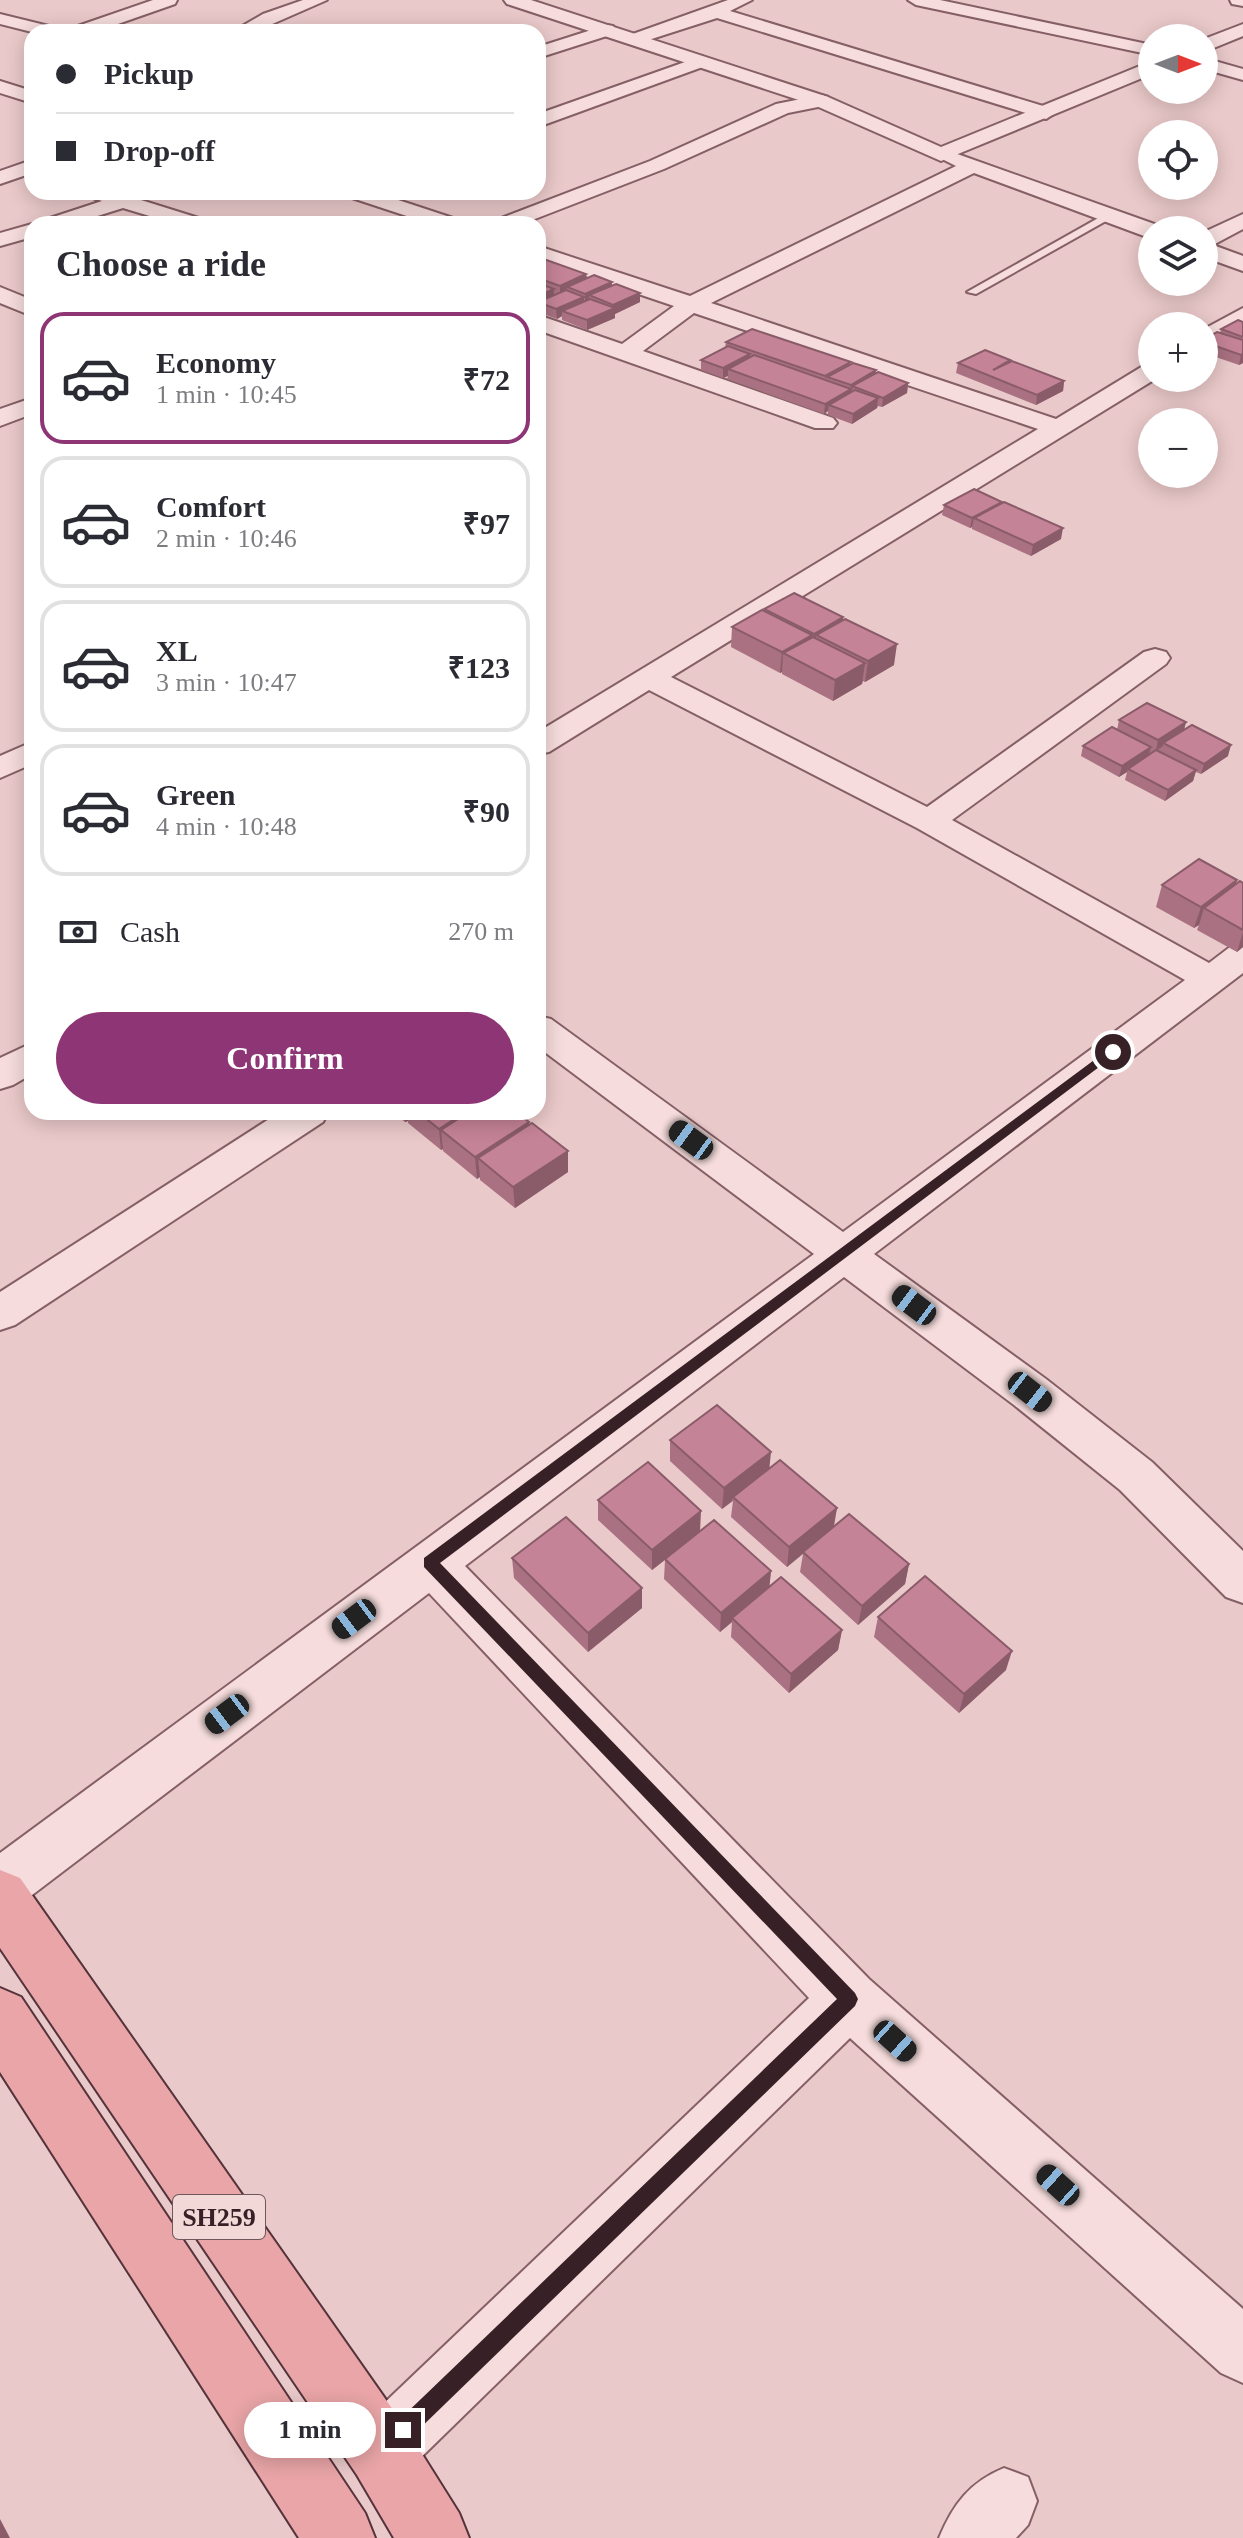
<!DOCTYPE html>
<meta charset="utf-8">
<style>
:root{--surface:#fff;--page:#f7f7f7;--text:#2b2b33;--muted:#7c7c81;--line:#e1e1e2;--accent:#8e3576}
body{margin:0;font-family:Georgia,serif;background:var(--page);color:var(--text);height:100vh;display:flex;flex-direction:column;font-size:30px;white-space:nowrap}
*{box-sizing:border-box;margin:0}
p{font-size:26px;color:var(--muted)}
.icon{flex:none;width:44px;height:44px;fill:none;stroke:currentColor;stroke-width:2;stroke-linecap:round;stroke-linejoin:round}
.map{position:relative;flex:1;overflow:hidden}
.sheet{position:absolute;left:24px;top:216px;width:522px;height:904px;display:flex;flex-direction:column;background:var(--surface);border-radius:24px;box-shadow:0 4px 20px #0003}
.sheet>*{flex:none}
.banner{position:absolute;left:24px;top:24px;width:522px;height:176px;border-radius:24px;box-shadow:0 4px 20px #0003;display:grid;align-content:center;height:176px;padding:0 32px;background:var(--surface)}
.needle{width:52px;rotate:90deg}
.tools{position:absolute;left:1138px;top:24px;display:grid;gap:16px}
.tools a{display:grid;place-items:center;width:80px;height:80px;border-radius:50%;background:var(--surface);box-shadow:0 4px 20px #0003;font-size:40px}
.end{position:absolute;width:36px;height:36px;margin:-18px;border:10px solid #372127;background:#fff;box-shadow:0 0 0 4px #fff}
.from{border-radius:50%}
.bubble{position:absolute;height:56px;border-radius:28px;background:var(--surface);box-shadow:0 4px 20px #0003;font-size:26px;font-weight:600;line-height:56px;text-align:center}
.car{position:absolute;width:24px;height:48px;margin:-24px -12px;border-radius:10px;box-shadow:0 0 6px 2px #0007;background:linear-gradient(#222 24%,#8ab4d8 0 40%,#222 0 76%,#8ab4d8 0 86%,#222 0)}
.banner b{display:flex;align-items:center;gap:28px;height:76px;font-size:30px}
.banner b+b{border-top:2px solid var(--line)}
.banner i{width:20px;height:20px;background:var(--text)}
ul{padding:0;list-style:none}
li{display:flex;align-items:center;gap:24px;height:132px;margin:0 16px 12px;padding:0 16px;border:4px solid var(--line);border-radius:24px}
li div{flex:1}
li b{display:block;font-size:30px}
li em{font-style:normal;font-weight:600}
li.selected{border-color:var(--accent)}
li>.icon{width:72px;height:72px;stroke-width:1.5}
h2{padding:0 32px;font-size:36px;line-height:96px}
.pay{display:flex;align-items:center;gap:20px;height:88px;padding:0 32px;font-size:30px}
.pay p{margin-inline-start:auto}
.button{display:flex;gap:16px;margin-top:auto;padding:16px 32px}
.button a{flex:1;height:92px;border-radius:48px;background:var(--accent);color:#fff;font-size:32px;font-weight:600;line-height:92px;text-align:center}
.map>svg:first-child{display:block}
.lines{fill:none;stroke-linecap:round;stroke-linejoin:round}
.service-casing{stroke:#855f66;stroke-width:4}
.minor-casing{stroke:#855f66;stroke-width:4}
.tertiary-casing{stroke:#855f66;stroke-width:4}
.primary-casing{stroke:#54333b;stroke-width:4}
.service{fill:#f6dcdc;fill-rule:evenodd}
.minor{fill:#f6dcdc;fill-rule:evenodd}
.tertiary{fill:#f6dcdc;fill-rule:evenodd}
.primary{fill:#e9a5a7;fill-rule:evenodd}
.wall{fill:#a97182}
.shaded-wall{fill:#8a5c6a}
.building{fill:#c58397;stroke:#8a5c6a;stroke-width:2}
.route{fill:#372127}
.labels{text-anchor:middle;stroke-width:8;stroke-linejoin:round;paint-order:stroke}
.shield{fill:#f3d8d8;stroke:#6f585c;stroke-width:2}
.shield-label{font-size:26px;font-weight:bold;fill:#372127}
</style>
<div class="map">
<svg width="1243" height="2538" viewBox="0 0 1243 2538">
<rect width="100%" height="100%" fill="#eac9ca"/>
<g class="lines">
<defs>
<polygon id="service" points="1109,212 1114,215 1113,217 976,294 967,292"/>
<g id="minor">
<polygon points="153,0 177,0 175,4 95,32 69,32 72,28"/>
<polygon points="303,0 327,0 254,32 232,32 263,14"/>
<polygon points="728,0 752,0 730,11 1053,109 1055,113 1046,119 1039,117 717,18 636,44 627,39 630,35"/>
<polygon points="908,0 940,0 1152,45 1152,55 916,5"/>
<polygon points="1230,0 1243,0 1243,6 1232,4"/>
<polygon points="0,14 57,28 60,32 32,32 0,24"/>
<polygon points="607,25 613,26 616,30 613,34 538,58 538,47"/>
<polygon points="702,56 711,61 708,65 538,127 538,114"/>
<polygon points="1204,58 1243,69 1243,80 1204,69"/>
<polygon points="0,81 32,91 32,103 0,93"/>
<polygon points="821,95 828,97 830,101 828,105 788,113 664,169 522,224 492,224 496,220 650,161 776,104"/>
<polygon points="946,150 1160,226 1162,230 1152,230 1152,237 1144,236 974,173 711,303 1056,419 1143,366 1152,364 1152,378 1157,378 671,677 927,807 1144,652 1155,649 1166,652 1170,658 1166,664 952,820 1209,963 1230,947 1243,944 1243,973 874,1254 1046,1379 1152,1462 1243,1551 1243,1603 1226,1597 1120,1490 1014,1405 844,1277 465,1566 869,1979 1243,2309 1243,2383 1221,2373 850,2038 404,2474 381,2484 358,2474 348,2451 358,2428 809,1998 429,1593 19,1905 0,1912 0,1853 814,1254 538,1047 538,1016 551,1019 843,1232 1185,980 917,828 649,690 549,752 538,754 538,732 1038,429 694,313 643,351 833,418 837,423 833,428 815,428 538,330 538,315 622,344 674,306 538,260 538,246 690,296 956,166 936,156"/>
<polygon points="32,160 32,173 0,184 0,171"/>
<polygon points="84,192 139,194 141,200 205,220 209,224 176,224 123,208 72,224 40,224 44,220 102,201 87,196"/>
<polygon points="343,192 374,192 459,220 463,224 431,224 346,196"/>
<polygon points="1243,214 1243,229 1213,245 1243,256 1243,271 1204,257 1204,232"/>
<polygon points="32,224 32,237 0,246 0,233"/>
<polygon points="0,287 32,300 32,316 0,303"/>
<polygon points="1243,308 1243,325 1204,346 1204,329"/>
<polygon points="32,398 32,414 0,426 0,409"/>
<polygon points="32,742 32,764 0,778 0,756"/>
<polygon points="32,1043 32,1074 13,1085 0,1089 0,1058"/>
<polygon points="280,1112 328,1112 323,1122 15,1325 0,1330 0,1292"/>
<path d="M1004 2468 1028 2477 1037 2501 1028 2525 1016 2538H939C953 2504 970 2482 1004 2468Z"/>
</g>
<g id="tertiary">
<polygon points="504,0 531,0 828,97 941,147 1152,61 1152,74 941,161 814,105 507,4"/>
<polygon points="1243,24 1243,36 1204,52 1204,39"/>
</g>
<g id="primary">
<polygon points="0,1870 20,1878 405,2427 459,2513 469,2538 394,2538 357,2475 0,1948"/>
<polygon points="0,1988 21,1997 365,2513 375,2538 299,2538 0,2072"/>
</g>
</defs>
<use href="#service" class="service-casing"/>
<use href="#minor" class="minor-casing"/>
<use href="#tertiary" class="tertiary-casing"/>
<use href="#primary" class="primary-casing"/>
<use href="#service" class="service"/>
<use href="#minor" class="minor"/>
<use href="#tertiary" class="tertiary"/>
<use href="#primary" class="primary"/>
</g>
<g class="wall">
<polygon points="538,257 586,274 587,278 612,282 612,285 640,302 615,314 615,318 587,330 562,320 562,316 557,319 538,312"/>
<polygon points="1243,322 1243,363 1239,365 1204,353 1204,339 1220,333 1221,329"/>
<polygon points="726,342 850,364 908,383 907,393 882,407 878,406 877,408 852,424 828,415 828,411 824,414 727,379 728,376 723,378 701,370 701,360 725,348"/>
<polygon points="1010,360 1009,362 1064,381 1063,391 1036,405 956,373 958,363"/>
<polygon points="1002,504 1061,539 1031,556 972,529 972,527 970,528 942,515 944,505"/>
<polygon points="764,609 843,617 843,620 894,665 865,682 863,681 862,684 833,701 782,674 782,672 780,673 731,647 732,627 764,611"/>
<polygon points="1119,720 1186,722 1184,730 1228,756 1201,774 1196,772 1193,781 1165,801 1125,780 1127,772 1119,777 1081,756 1083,746 1117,730"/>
<polygon points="1243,883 1243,947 1237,952 1197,930 1199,925 1194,928 1156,907 1162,885 1236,885"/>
<polygon points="393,1112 516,1112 529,1125 568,1151 568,1172 515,1208 480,1180 480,1177 477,1179 443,1151 443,1149 441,1150 408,1123 408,1121 405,1122"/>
<polygon points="670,1440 770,1467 837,1508 834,1527 909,1564 905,1584 858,1625 800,1572 803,1554 787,1567 731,1517 733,1501 722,1509 670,1461"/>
<polygon points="598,1500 700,1531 771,1571 769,1587 842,1630 838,1650 789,1693 731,1637 732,1622 720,1632 664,1579 665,1560 652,1570 598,1520"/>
<polygon points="512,1558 642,1588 642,1608 588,1652 514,1578"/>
<polygon points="878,1617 1006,1670 959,1713 874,1637"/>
</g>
<g class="shaded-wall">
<polygon points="586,274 587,283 567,287 567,292 560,295 560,286"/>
<polygon points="612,282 612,291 589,295 589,302 585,303 585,294"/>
<polygon points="554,289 554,299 538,302 538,296"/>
<polygon points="640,293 640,302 615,314 615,318 587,330 587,320 613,309 613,305"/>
<polygon points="584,297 584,306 562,311 562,316 557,319 556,309"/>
<polygon points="540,329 541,339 538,340 538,330"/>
<polygon points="750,354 749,364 728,369 728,376 723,378 723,368"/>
<polygon points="1243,354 1243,363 1239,365 1241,355"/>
<polygon points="876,370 875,380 852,386 851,394 829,405 828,411 824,414 825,404 851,389 851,385"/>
<polygon points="1064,381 1063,391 1036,405 1037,395"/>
<polygon points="908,383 907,393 882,407 883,398"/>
<polygon points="878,398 877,408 852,424 853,414"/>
<polygon points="1002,502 1001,512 974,518 972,527 970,528 972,518"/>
<polygon points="1063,528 1061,539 1031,556 1033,545"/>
<polygon points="843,617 841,638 816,635 814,653 812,655 814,634"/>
<polygon points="812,635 810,656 783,653 782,672 780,673 782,652"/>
<polygon points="897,644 894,665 865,682 868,661"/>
<polygon points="865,663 862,684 833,701 835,680"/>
<polygon points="1186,722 1183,733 1163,743 1163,746 1156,751 1158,740"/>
<polygon points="1231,745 1228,756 1201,774 1204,764"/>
<polygon points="1151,747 1148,758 1128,769 1127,772 1119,777 1122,766"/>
<polygon points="1196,770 1193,781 1165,801 1168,790"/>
<polygon points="1237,880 1231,901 1204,908 1199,925 1194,928 1201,907"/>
<polygon points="1243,932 1243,947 1237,952"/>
<polygon points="404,1112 407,1112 408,1121 405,1122"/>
<polygon points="465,1112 494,1112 441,1130 443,1149 441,1150 439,1129"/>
<polygon points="529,1122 530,1144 478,1158 480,1177 477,1179 475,1157"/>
<polygon points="568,1151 568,1172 515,1208 513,1187"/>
<polygon points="771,1452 769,1472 733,1497 732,1501 722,1509 724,1488"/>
<polygon points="837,1508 833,1528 787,1567 789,1547"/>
<polygon points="701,1511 700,1532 652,1570 652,1550"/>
<polygon points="909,1564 905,1584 858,1625 862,1606"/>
<polygon points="771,1571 769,1591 732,1618 732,1622 720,1632 721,1613"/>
<polygon points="642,1588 642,1608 588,1652 588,1633"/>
<polygon points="842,1630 838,1650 789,1693 791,1674"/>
<polygon points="1012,1651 1006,1670 959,1713 964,1694"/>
<polygon points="0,2519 10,2538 0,2538"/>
</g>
<g class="building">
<polygon points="538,257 586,274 560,286 538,278"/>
<polygon points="594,275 612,282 585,294 567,287"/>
<polygon points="538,283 554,289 538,296"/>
<polygon points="616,284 640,293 613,305 589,295"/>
<polygon points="566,290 584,297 556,309 538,302"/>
<polygon points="590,299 615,308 587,320 562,311"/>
<polygon points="1238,320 1243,322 1243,337 1221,329"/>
<polygon points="752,329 851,362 825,376 726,342"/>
<polygon points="1217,332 1243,340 1243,354 1241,355 1204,342 1204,339"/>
<polygon points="728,346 750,354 723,368 701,360"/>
<polygon points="985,350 1010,360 993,370 1012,361 1064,381 1037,395 958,363"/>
<polygon points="754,355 851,389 825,404 728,369"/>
<polygon points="853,363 876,370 851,385 827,377"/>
<polygon points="878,372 908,383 883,398 852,386"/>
<polygon points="855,390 878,398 853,414 829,405"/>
<polygon points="974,489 1002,502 972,518 944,505"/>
<polygon points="1004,502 1063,528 1033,545 974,518"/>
<polygon points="794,593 843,617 814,634 764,609"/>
<polygon points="762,610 812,635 782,652 732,627"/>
<polygon points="845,619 897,644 868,661 816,635"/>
<polygon points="813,637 865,663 835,680 783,653"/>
<polygon points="1147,703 1186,722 1158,740 1119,720"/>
<polygon points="1192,725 1231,745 1204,764 1163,743"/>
<polygon points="1112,727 1151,747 1122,766 1083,746"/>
<polygon points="1156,750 1196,770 1168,790 1128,769"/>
<polygon points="1199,859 1237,880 1201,907 1162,885"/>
<polygon points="1240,881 1243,883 1243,930 1204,908"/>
<polygon points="418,1112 465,1112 439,1129"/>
<polygon points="469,1112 516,1112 529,1122 475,1157 441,1130"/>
<polygon points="532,1123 568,1151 513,1187 478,1158"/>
<polygon points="717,1405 771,1452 724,1488 670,1440"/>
<polygon points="780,1460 837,1508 789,1547 733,1497"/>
<polygon points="648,1462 701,1511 652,1550 598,1500"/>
<polygon points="849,1514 909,1564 862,1606 803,1552"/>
<polygon points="566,1517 642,1588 588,1633 512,1558"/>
<polygon points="714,1520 771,1571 721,1613 665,1559"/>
<polygon points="925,1576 1012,1651 964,1694 878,1617"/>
<polygon points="781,1577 842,1630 791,1674 732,1618"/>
</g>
<polygon class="route" points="1109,1049 1119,1052 440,1563 855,1993 858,1999 855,2006 411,2437 403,2440 396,2437 393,2430 396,2423 837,1999 424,1567 424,1558"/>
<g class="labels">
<rect class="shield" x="173" y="2195" width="92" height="44" rx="6"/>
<g class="shield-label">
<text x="219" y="2226">SH259</text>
</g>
</g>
</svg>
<div class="tools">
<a><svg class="needle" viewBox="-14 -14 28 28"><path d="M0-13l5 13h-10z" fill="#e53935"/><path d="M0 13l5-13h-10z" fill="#7c7c81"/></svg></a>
<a><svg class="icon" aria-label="locate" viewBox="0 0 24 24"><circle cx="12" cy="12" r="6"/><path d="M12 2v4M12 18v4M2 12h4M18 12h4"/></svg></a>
<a><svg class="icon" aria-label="layers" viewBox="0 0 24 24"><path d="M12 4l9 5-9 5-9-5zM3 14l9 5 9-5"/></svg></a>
<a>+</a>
<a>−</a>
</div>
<i class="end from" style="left:1113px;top:1052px"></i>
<i class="end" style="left:403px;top:2430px"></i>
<div class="bubble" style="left:244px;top:2402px;width:132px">1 min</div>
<i class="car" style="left:691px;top:1140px;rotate:306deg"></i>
<i class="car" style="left:914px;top:1305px;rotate:307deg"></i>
<i class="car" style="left:1030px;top:1392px;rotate:128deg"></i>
<i class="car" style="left:354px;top:1619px;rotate:233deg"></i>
<i class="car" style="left:227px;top:1714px;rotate:233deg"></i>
<i class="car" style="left:895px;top:2041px;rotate:132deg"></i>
<i class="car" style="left:1058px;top:2185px;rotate:312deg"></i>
<div class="banner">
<b><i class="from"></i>Pickup</b>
<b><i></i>Drop-off</b>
</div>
<section class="sheet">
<h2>Choose a ride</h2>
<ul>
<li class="selected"><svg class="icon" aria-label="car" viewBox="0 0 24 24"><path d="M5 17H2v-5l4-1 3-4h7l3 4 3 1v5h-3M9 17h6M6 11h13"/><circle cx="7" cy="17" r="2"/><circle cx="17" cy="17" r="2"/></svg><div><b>Economy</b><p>1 min · 10:45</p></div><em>₹72</em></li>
<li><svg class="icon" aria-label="car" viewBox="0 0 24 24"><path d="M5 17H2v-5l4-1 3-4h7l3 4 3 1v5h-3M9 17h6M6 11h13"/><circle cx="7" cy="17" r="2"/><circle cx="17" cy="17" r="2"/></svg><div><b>Comfort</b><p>2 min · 10:46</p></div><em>₹97</em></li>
<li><svg class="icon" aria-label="car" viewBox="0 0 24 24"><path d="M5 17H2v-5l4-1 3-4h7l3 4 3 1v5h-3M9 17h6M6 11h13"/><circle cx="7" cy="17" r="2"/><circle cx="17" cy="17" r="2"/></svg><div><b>XL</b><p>3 min · 10:47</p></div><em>₹123</em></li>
<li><svg class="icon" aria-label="car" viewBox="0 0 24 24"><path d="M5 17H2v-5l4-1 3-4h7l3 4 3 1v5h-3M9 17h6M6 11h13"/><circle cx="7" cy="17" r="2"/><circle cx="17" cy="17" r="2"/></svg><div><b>Green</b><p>4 min · 10:48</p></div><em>₹90</em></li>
</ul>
<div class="pay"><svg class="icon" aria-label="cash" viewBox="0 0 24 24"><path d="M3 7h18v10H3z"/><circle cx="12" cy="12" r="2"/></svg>Cash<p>270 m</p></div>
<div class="button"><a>Confirm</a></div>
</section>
</div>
